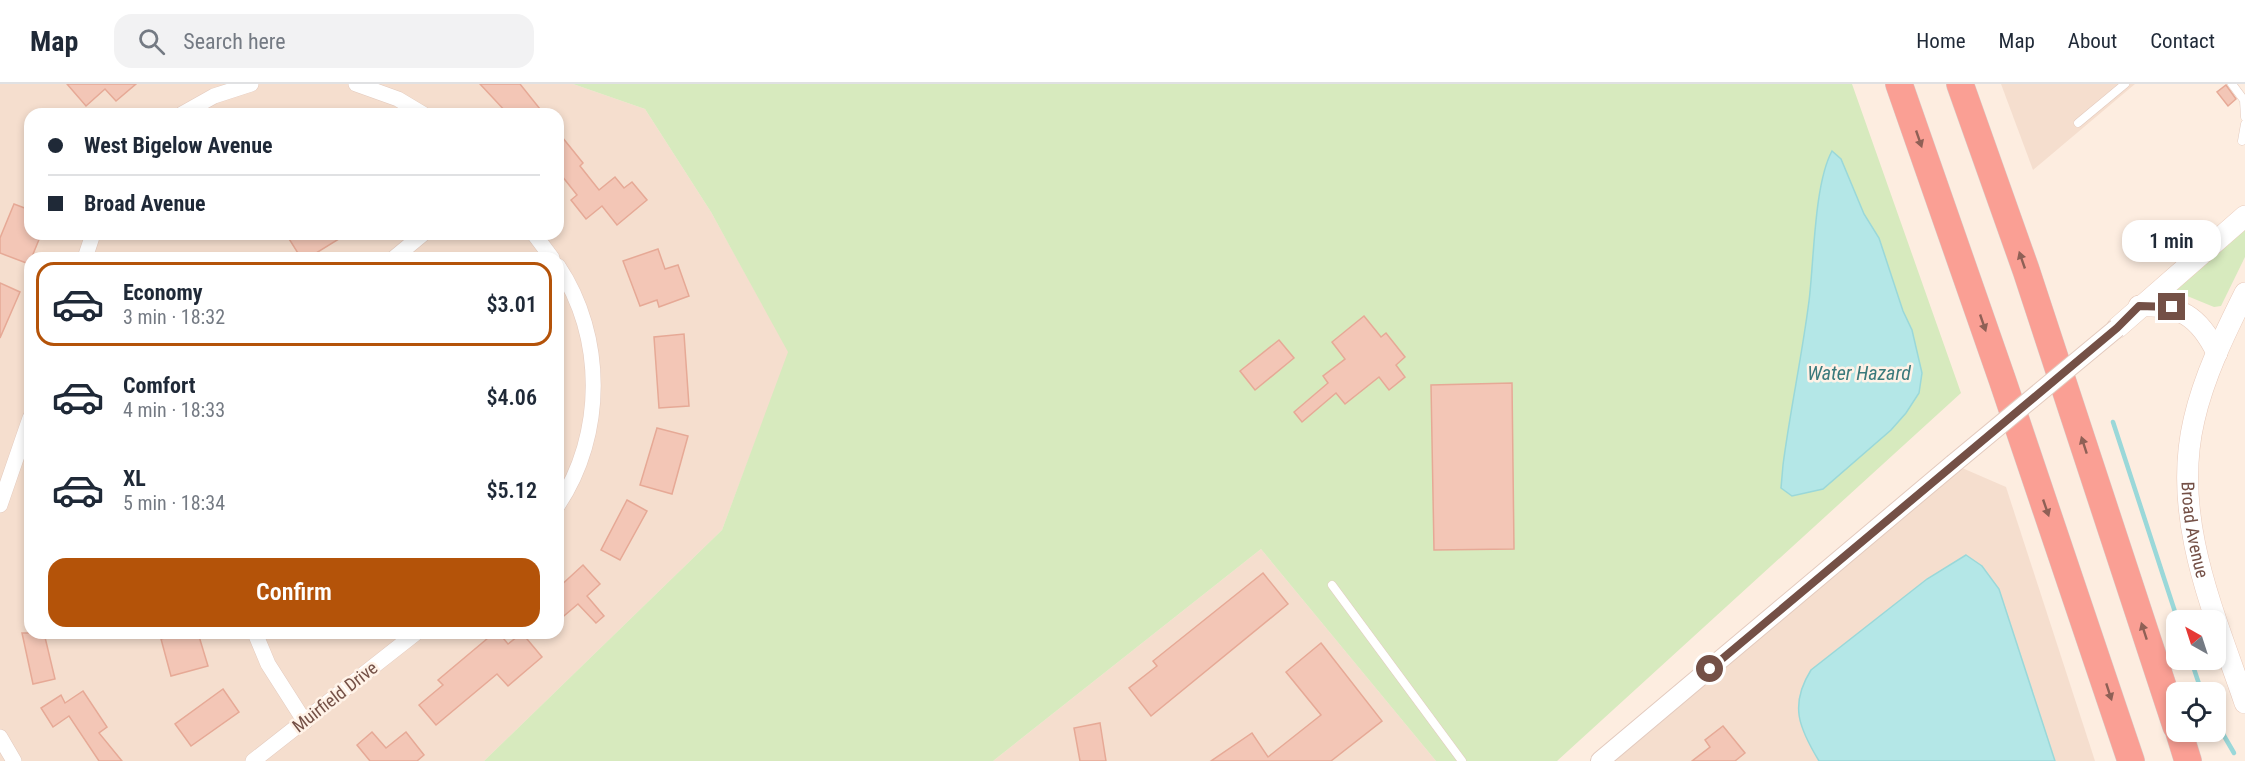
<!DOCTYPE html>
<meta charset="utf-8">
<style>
:root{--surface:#fff;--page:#f2f2f3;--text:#1f2937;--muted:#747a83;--line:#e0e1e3;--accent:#b45309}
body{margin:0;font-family:"Roboto Condensed",sans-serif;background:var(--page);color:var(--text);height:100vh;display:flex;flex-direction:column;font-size:22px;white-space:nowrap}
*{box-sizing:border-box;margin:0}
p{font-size:20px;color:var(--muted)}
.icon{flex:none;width:33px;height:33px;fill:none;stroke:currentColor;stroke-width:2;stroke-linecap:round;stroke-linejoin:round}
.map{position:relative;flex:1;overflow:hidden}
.details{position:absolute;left:24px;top:168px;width:540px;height:387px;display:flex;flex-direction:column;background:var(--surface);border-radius:18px;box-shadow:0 3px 9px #0003}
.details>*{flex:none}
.guide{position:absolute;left:24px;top:24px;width:540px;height:132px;border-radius:18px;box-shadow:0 3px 9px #0003;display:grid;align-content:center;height:132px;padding:0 24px;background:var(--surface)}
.needle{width:39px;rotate:321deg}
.buttons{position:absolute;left:2166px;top:526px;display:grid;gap:12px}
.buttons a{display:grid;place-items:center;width:60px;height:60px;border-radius:12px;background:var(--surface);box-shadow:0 3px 9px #0003;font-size:30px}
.end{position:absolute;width:27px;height:27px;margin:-14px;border:8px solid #745046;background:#fff;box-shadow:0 0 0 3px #fff}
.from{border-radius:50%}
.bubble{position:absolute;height:42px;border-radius:18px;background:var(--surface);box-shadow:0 3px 9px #0003;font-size:20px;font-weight:600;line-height:42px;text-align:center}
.guide b{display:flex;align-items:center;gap:21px;height:57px;font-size:22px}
.guide b+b{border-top:2px solid var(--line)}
.guide i{width:15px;height:15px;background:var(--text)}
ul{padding:10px 0 0;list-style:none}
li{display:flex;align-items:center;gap:18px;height:84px;margin:0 12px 9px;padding:0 12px;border:3px solid transparent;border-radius:18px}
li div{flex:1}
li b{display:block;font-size:22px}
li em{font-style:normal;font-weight:600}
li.active{border-color:var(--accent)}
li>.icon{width:54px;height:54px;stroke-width:1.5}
.button{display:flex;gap:12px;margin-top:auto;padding:12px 24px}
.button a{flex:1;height:69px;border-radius:18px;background:var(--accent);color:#fff;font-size:24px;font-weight:600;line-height:69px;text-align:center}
header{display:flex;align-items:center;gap:36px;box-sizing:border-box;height:84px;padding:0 30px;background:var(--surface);border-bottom:2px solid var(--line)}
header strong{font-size:28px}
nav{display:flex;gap:33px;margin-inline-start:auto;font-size:21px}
.search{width:420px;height:54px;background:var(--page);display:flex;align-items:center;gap:15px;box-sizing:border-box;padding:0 21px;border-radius:18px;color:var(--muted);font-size:22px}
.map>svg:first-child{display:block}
.residential{fill:#f5dece;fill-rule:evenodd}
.green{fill:#d7eabe}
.water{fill:#b4e7e7;stroke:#9ad8d9;stroke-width:1.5}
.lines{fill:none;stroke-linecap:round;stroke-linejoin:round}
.stream{stroke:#9ad8d9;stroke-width:4.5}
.building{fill:#f3c6b6;stroke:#e6a996;stroke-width:1.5}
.service-casing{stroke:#e3cabe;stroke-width:9}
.minor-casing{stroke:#e3cabe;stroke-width:16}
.tertiary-casing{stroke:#e3cabe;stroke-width:20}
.secondary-casing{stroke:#e8cabb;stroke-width:22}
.motorway-casing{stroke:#d8cecb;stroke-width:28}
.service{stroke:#fff;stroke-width:8}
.minor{stroke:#fff;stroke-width:15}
.tertiary{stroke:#fff;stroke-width:18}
.secondary{stroke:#fff;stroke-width:21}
.motorway{stroke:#fa9f94;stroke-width:27}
.tertiary-bridge-casing{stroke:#e3cabe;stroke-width:20;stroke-linecap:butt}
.tertiary-bridge{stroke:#fff;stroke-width:18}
.oneway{fill:#8f6056}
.route{stroke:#745046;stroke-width:8}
.labels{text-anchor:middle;stroke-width:5;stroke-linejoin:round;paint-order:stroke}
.street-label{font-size:18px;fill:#745046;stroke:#fff2e7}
.water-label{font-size:20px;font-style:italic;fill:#3a797b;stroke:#fff2e7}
</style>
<header>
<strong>Map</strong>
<div class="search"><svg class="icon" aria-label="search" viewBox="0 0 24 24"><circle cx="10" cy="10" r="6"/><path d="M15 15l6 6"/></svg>Search here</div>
<nav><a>Home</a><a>Map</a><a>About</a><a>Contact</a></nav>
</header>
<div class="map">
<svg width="2245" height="677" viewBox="0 0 2245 677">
<rect width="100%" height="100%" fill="#fdede0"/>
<g class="residential">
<path d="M0 0H573L645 25 711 128 789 268 722 446 484 677H0ZM30 30H558V150H30ZM30 174H558V549H30Z"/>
<polygon points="2001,0 2135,0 2033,86"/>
<polygon points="1953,380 2006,403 2095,677 1600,677"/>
<polygon points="1261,465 1436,677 993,677"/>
</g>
<g class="green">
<polygon points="573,0 1852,0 1961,309 1557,677 1436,677 1261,465 993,677 484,677 722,446 788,268 711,128 645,25"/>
<polygon points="2245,138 2245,173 2221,222 2214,223 2175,207"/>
</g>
<g class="water">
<path d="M1832 67 1841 75 1864 130 1879 154 1903 227 1912 246 1922 289 1919 309 1906 329 1891 346 1823 405 1792 412 1781 404 1783 381C1790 327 1802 272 1809 217 1814 178 1814 100 1832 67Z"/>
<path d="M1966 471 1982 482 1999 505 2055 677H1819C1799 644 1789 621 1811 586L1927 495Z"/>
</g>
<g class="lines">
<g class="stream">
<polyline points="2113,338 2178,537"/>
<polyline points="2191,576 2202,609"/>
<polyline points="2216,638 2234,669"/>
</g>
</g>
<g class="building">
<polygon points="67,0 136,0 116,17 105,5 86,22"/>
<polygon points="480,0 520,0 544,30 508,30"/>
<polygon points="2226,1 2236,15 2228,22 2217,8"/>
<polygon points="558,48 583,79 580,82 599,106 615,93 624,104 632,98 647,116 617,141 602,122 586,135 571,116 577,111 558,87"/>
<polygon points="14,120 30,126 30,150 40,153 29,180 0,169 0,154"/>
<polygon points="286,150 347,150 308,174 301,174"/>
<polygon points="658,165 665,185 678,181 689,212 659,223 657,216 640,222 623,177"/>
<polygon points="0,199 20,208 0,254"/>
<polygon points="1364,232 1381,253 1386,249 1405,273 1396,281 1405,293 1389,306 1379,293 1345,320 1336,309 1302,338 1294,328 1328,299 1323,292 1345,275 1332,258"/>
<polygon points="684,250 689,322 659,324 654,253"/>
<polygon points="1279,256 1294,274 1255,306 1240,287"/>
<polygon points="1512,299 1514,465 1434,466 1431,301"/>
<polygon points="657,344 688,352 672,410 640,401"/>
<polygon points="627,416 647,427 620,476 601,466"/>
<polygon points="583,481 600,500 587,512 604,532 596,539 578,520 558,537 558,504"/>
<polygon points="1263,489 1288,520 1151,632 1129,604 1157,582 1153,577"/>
<polygon points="22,549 44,549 55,595 33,600"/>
<polygon points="183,549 198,549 208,582 171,592 161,555"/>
<polygon points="494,549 499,549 508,560 522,549 542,573 508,602 497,590 436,641 419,621 443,601 438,596"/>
<polygon points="1321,559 1382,637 1331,677 1211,677 1252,649 1268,673 1321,631 1286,588"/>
<polygon points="223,605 239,628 191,662 175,640"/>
<polygon points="83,607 107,643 99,649 122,677 99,677 69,632 53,643 41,624 61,611 65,619"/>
<polygon points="1100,639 1106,677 1080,677 1074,644"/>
<polygon points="1723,642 1745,669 1735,677 1692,677 1710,663 1705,656"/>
<polygon points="372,648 386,664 406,648 424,671 417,677 370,677 357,661"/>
</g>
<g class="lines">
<defs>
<g id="service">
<polyline points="2232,0 2244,16 2245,33"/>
<polyline points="2078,39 2125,0"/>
<polyline points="2242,57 2245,40"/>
<polyline points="1332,501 1462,677"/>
</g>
<g id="minor">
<polyline points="356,0 398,15 423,30"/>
<polyline points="182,30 214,12 251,0"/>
<polyline points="534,150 552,174"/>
<polyline points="85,174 93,150"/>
<polyline points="394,174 423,150"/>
<path d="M558 182C605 252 605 351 558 421"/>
<polyline points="0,421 30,334"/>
<polyline points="255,549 268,580 305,638"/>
<polyline points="0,653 14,677"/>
<polyline points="253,677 416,549"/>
</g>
<polyline id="tertiary" points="1600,677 1953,380"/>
<g id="secondary">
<path id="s1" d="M2245 209C2225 249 2204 292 2194 336 2171 434 2214 528 2245 619"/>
<path d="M2139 222C2179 220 2199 232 2217 269"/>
<polyline points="2117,244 2245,132"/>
</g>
<g id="motorway">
<polyline points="1899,0 2002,295 2131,677"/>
<polyline points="1960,0 2026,186 2176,642"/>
<polyline points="2179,648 2188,677"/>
</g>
</defs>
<use href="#service" class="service-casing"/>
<use href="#minor" class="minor-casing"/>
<use href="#tertiary" class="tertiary-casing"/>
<use href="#secondary" class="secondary-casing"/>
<use href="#motorway" class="motorway-casing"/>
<use href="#service" class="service"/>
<use href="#minor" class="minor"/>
<use href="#tertiary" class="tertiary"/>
<use href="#secondary" class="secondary"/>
<use href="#motorway" class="motorway"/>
<defs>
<polyline id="tertiary-bridge" points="1953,380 2117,244"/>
</defs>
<use href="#tertiary-bridge" class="tertiary-bridge-casing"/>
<use href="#tertiary-bridge" class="tertiary-bridge"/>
</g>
<defs><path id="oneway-solid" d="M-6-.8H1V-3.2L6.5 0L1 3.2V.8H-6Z" transform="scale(1.5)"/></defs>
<g class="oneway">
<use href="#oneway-solid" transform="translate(1919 55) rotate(71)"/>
<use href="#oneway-solid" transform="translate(2022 176) rotate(-109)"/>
<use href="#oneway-solid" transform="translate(1983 239) rotate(71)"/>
<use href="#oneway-solid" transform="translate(2084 361) rotate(-108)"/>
<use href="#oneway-solid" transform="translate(2046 424) rotate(71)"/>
<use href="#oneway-solid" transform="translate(2144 547) rotate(-108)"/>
<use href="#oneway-solid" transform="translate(2109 608) rotate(72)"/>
</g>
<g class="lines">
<polyline class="route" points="1710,585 2117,244 2139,222 2172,223"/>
</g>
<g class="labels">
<g class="street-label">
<text dy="6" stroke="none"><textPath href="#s1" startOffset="248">Broad Avenue</textPath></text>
<text transform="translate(335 613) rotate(-38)" y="6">Muirfield Drive</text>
</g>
<g class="water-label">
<text x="1859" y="296">Water Hazard</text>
</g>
</g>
</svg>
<div class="buttons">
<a><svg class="needle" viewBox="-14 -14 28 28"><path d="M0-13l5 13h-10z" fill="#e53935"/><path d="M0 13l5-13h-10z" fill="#747a83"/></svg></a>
<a><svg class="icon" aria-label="locate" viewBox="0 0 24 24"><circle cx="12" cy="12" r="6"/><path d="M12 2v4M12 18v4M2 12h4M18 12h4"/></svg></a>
</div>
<i class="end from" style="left:1710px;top:585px"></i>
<i class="end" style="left:2172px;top:223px"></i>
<div class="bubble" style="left:2122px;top:136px;width:99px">1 min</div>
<div class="guide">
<b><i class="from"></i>West Bigelow Avenue</b>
<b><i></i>Broad Avenue</b>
</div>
<section class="details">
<ul>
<li class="active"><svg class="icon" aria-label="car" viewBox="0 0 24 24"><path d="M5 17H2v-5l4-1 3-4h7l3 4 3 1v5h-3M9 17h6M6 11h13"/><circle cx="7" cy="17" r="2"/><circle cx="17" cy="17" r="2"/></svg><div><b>Economy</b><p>3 min · 18:32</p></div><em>$3.01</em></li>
<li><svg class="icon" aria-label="car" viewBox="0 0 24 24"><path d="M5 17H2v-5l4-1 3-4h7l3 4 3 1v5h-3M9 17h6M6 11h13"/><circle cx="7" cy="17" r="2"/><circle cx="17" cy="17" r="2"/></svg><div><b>Comfort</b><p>4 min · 18:33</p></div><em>$4.06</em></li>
<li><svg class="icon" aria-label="car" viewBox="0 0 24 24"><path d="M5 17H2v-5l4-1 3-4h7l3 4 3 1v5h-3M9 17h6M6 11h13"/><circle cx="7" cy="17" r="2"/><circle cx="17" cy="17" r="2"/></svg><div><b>XL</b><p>5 min · 18:34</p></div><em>$5.12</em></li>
</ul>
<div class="button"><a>Confirm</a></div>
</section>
</div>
